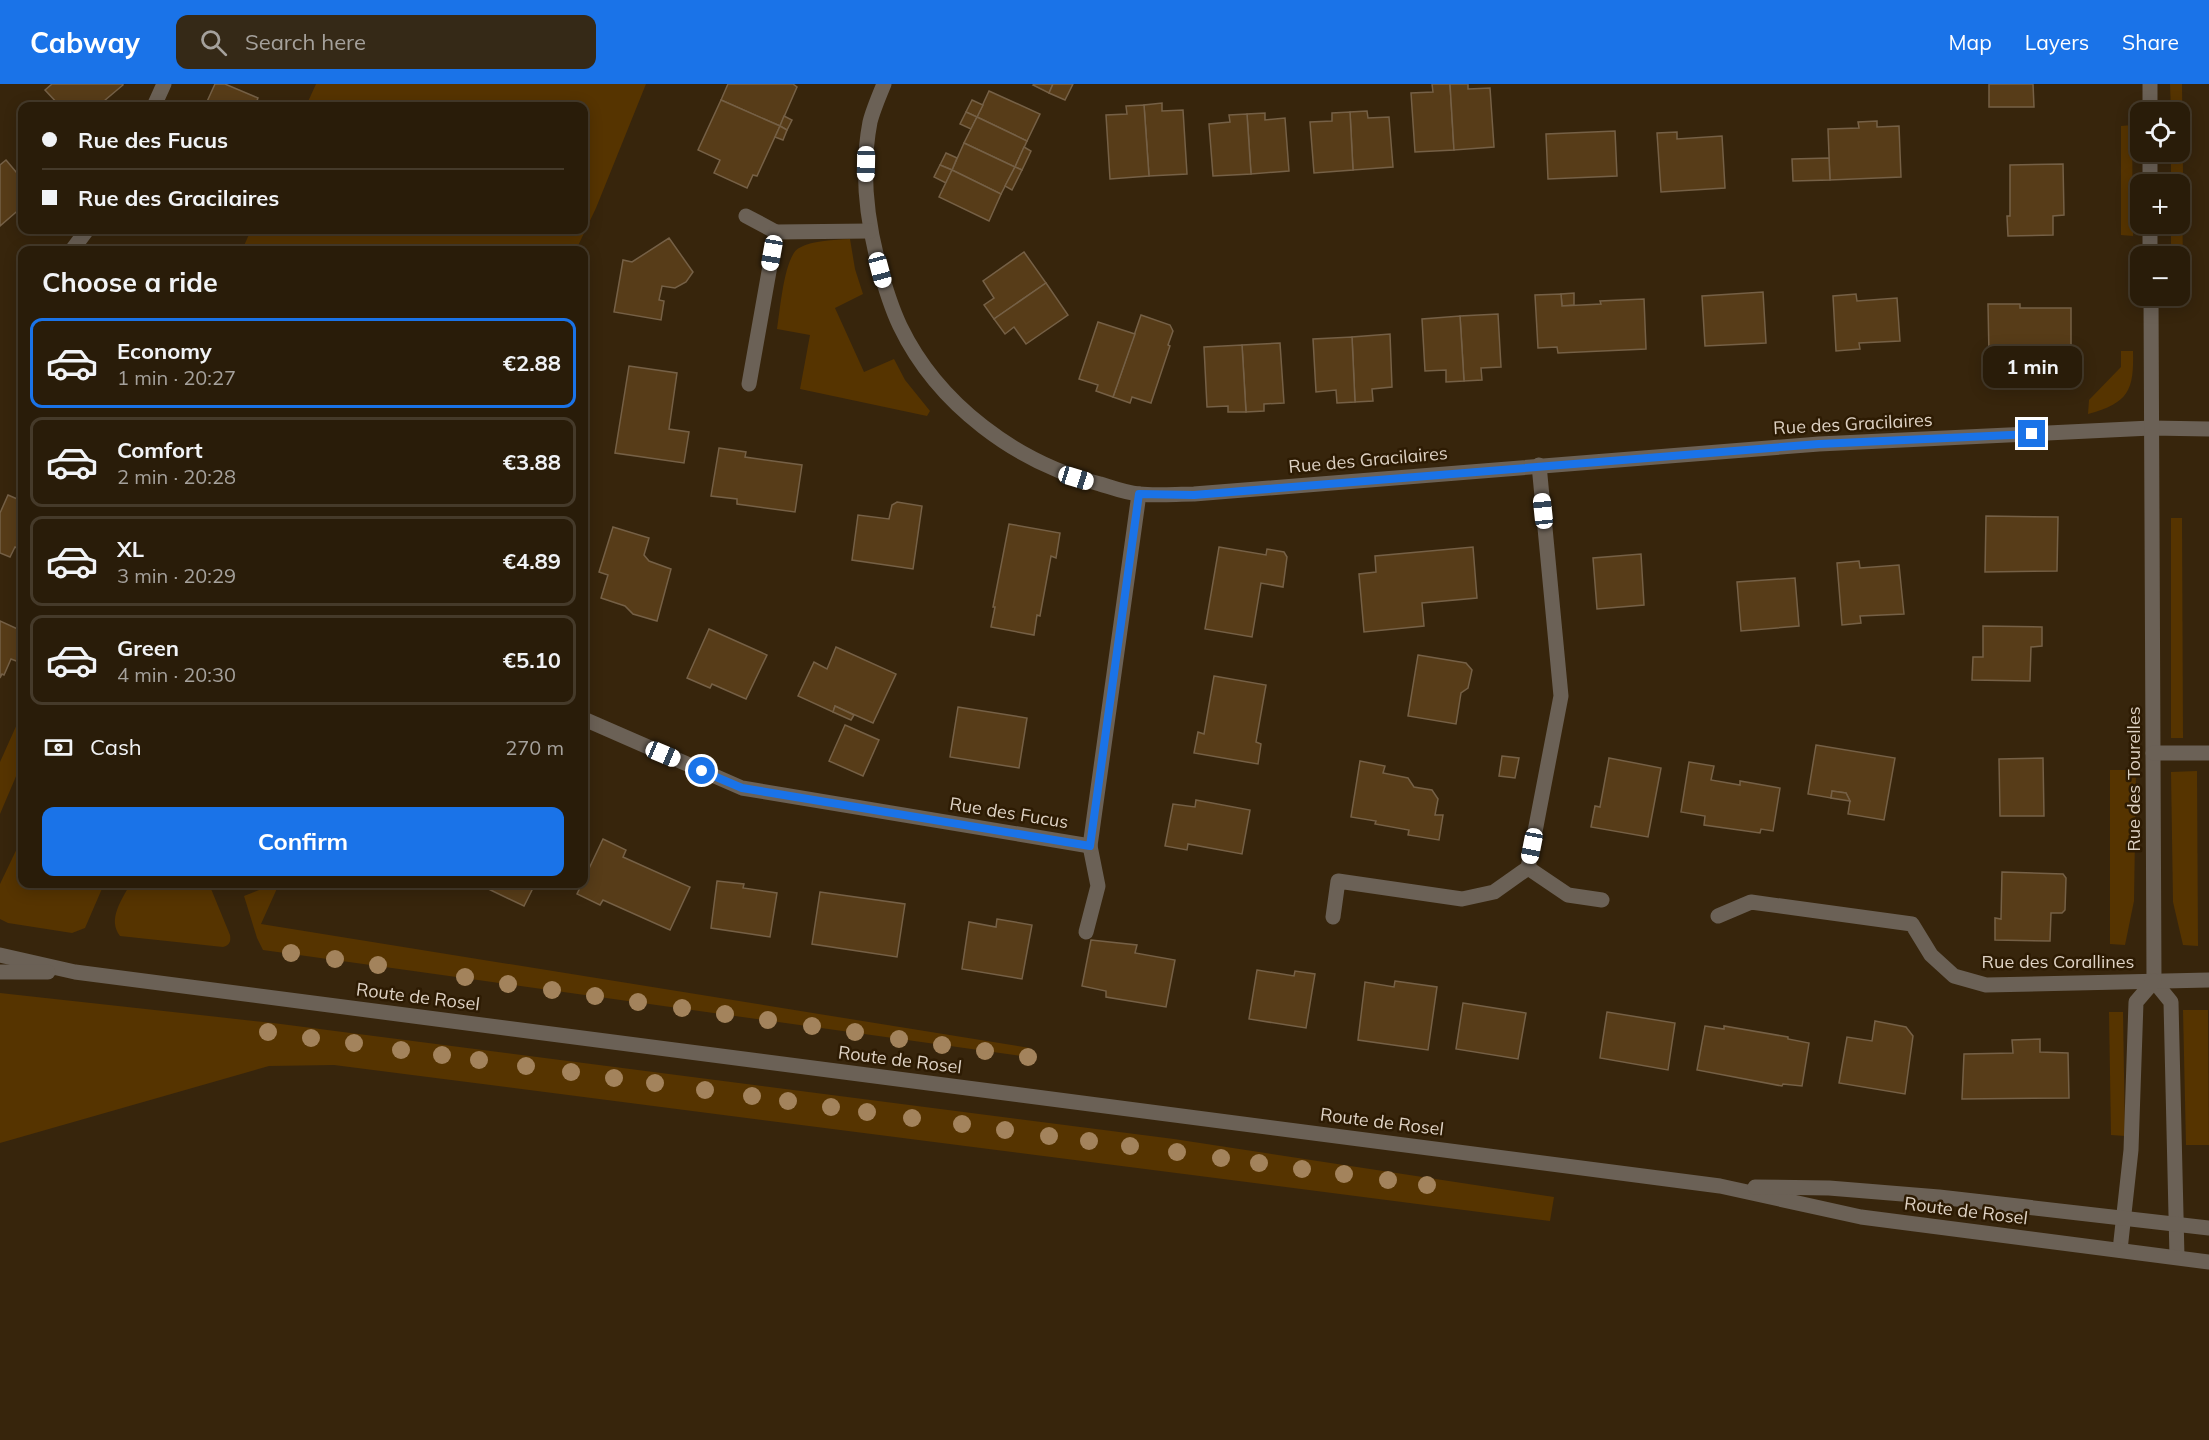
<!DOCTYPE html>
<meta charset="utf-8">
<style>
:root{--surface:#291c09;--page:#352917;--text:#f1f3f6;--muted:#a5a19c;--line:#453a2a;--accent:#1a73e8}
body{margin:0;font-family:Mulish,sans-serif;background:var(--page);color:var(--text);height:100vh;display:flex;flex-direction:column;font-size:22px;white-space:nowrap}
*{box-sizing:border-box;margin:0}
p{font-size:20px;color:var(--muted)}
.icon{flex:none;width:33px;height:33px;fill:none;stroke:currentColor;stroke-width:2;stroke-linecap:round;stroke-linejoin:round}
.map{position:relative;flex:1;overflow:hidden}
.drawer{position:absolute;left:18px;top:162px;width:570px;height:642px;display:flex;flex-direction:column;background:var(--surface);border-radius:12px;box-shadow:0 3px 15px #0003,0 0 0 2px var(--line)}
.drawer>*{flex:none}
.hud{position:absolute;left:18px;top:18px;width:570px;height:132px;border-radius:12px;box-shadow:0 3px 15px #0003,0 0 0 2px var(--line);display:grid;align-content:center;height:132px;padding:0 24px;background:var(--surface)}
.fabs{position:absolute;left:2130px;top:18px;display:grid;gap:12px}
.fabs a{display:grid;place-items:center;width:60px;height:60px;border-radius:12px;background:var(--surface);box-shadow:0 3px 15px #0003,0 0 0 2px var(--line);font-size:30px}
.end{position:absolute;width:27px;height:27px;margin:-14px;border:8px solid #1a73e8;background:#fff;box-shadow:0 0 0 3px #fff}
.from{border-radius:50%}
.bubble{position:absolute;height:42px;border-radius:12px;background:var(--surface);box-shadow:0 3px 15px #0003,0 0 0 2px var(--line);font-size:20px;font-weight:700;line-height:42px;text-align:center}
.car{position:absolute;width:18px;height:36px;margin:-18px -9px;border-radius:8px;box-shadow:0 0 4px 2px #0007;background:linear-gradient(#fff 24%,#345 0 40%,#fff 0 76%,#345 0 86%,#fff 0)}
.hud b{display:flex;align-items:center;gap:21px;height:57px;font-size:22px}
.hud b+b{border-top:2px solid var(--line)}
.hud i{width:15px;height:15px;background:var(--text)}
ul{padding:0;list-style:none}
li{display:flex;align-items:center;gap:18px;height:90px;margin:0 12px 9px;padding:0 12px;border:3px solid var(--line);border-radius:12px}
li div{flex:1}
li b{display:block;font-size:22px}
li em{font-style:normal;font-weight:700}
li.selected{border-color:var(--accent)}
li>.icon{width:54px;height:54px;stroke-width:1.5}
h2{padding:0 24px;font-size:27px;line-height:72px}
.pay{display:flex;align-items:center;gap:15px;height:66px;padding:0 24px;font-size:22px}
.pay p{margin-inline-start:auto}
.primary-button{display:flex;gap:12px;margin-top:auto;padding:12px 24px}
.primary-button a{flex:1;height:69px;border-radius:12px;background:var(--accent);color:#fff;font-size:24px;font-weight:700;line-height:69px;text-align:center}
header{display:flex;align-items:center;gap:36px;box-sizing:border-box;height:84px;padding:0 30px;background:var(--accent);color:#fff}
header strong{font-size:28px}
nav{display:flex;gap:33px;margin-inline-start:auto;font-size:21px}
.search{width:420px;height:54px;background:var(--page);display:flex;align-items:center;gap:15px;box-sizing:border-box;padding:0 21px;border-radius:12px;color:var(--muted);font-size:22px}
.map>svg:first-child{display:block}
.green{fill:#563400}
.building{fill:#573c18;stroke:#756046;stroke-width:1.5}
.lines{fill:none;stroke-linecap:round;stroke-linejoin:round}
.service{stroke:#6b6156;stroke-width:15}
.minor{stroke:#6b6156;stroke-width:15}
.tertiary{stroke:#6b6156;stroke-width:15}
.tree{fill:#a3835c}
.route{stroke:#1a73e8;stroke-width:8}
.labels{text-anchor:middle;stroke-width:5;stroke-linejoin:round;paint-order:stroke}
.street-label{font-size:18px;fill:#ded2c4;stroke:#2d1b03}
</style>
<header>
<strong>Cabway</strong>
<div class="search"><svg class="icon" aria-label="search" viewBox="0 0 24 24"><circle cx="10" cy="10" r="6"/><path d="M15 15l6 6"/></svg>Search here</div>
<nav><a>Map</a><a>Layers</a><a>Share</a></nav>
</header>
<div class="map">
<svg width="2209" height="1356" viewBox="0 0 2209 1356">
<rect width="100%" height="100%" fill="#37250c"/>
<g class="green">
<polygon points="316,0 646,0 596,124 576,166 242,166 251,146 584,146 584,22 306,22"/>
<polygon points="2170,0 2182,0 2183,90 2171,91 2171,68 2180,68 2180,28 2171,28"/>
<polygon points="2132,41 2133,152 2121,151 2121,42"/>
<polygon points="2180,110 2182,110 2183,178 2180,178 2180,172 2171,172 2171,140 2180,140"/>
<path d="M850 155 855 185 863 210 835 224 864 288 894 275 905 296 930 327 927 332 800 305 810 251 777 245C780 228 784 172 799 164 814 156 833 156 850 155Z"/>
<path d="M2121 267H2133C2134 306 2129 319 2088 330L2089 316 2121 283Z"/>
<polygon points="2171,434 2182,434 2183,654 2171,654"/>
<polygon points="22,629 22,688 17,690 0,730 0,678"/>
<polygon points="2110,686 2136,686 2134,817 2125,861 2110,860"/>
<polygon points="2197,687 2198,862 2183,861 2173,818 2171,688"/>
<polygon points="22,754 22,800 104,800 85,844 72,849 8,839 0,835 0,800"/>
<path d="M130 800H209L230 851C231 857 230 861 223 863L120 852C107 835 122 816 130 800Z"/>
<polygon points="274,800 279,800 261,840 1030,964 1028,973 263,866 257,854 244,812"/>
<polygon points="0,909 273,939 1174,1055 1554,1113 1550,1137 334,981 269,982 0,1059"/>
<polygon points="2183,926 2208,926 2209,1061 2186,1061"/>
<polygon points="2109,928 2123,928 2125,1052 2111,1051"/>
</g>
<g class="building">
<polygon points="52,0 123,0 123,1 98,22 60,22 45,6"/>
<polygon points="215,0 225,0 258,14 255,22 205,22"/>
<polygon points="728,0 793,0 797,3 780,42 721,16"/>
<polygon points="1034,0 1053,0 1049,9 1033,1"/>
<polygon points="1053,0 1073,0 1065,16 1049,9"/>
<polygon points="1432,0 1450,0 1454,66 1415,68 1411,9 1433,8"/>
<polygon points="1450,0 1468,0 1468,5 1490,4 1494,63 1454,66"/>
<polygon points="1989,0 2033,0 2034,23 1989,23"/>
<polygon points="989,7 1040,30 1027,57 977,33"/>
<polygon points="721,16 780,42 757,92 753,91 747,104 714,89 720,76 698,66"/>
<polygon points="972,16 983,21 977,33 966,28"/>
<polygon points="1162,19 1162,27 1183,26 1187,90 1149,92 1144,21"/>
<polygon points="1144,21 1149,92 1110,95 1106,31 1127,30 1126,22"/>
<polygon points="1367,27 1368,34 1389,33 1393,83 1353,86 1350,28"/>
<polygon points="966,28 977,33 971,45 960,40"/>
<polygon points="1350,28 1353,86 1314,89 1310,38 1332,37 1332,29"/>
<polygon points="1265,29 1265,36 1285,34 1289,87 1251,90 1247,30"/>
<polygon points="1247,30 1251,90 1213,92 1209,40 1230,38 1229,31"/>
<polygon points="784,32 792,36 787,46 780,42"/>
<polygon points="977,33 1027,57 1015,83 964,59"/>
<polygon points="1877,37 1877,43 1899,42 1901,93 1830,96 1828,45 1859,44 1858,38"/>
<polygon points="780,42 787,46 783,56 775,53"/>
<polygon points="1615,47 1617,92 1548,95 1546,50"/>
<polygon points="1677,48 1677,55 1722,52 1725,104 1661,108 1657,49"/>
<polygon points="964,59 1015,83 1001,110 952,86"/>
<polygon points="1024,63 1031,67 1022,86 1015,83"/>
<polygon points="946,69 957,74 952,86 940,81"/>
<polygon points="1829,74 1830,96 1793,97 1792,75"/>
<polygon points="6,76 22,95 22,123 0,142 0,81"/>
<polygon points="2063,80 2064,131 2053,132 2053,151 2008,152 2007,132 2010,132 2010,81"/>
<polygon points="940,81 952,86 946,99 934,93"/>
<polygon points="1015,83 1022,86 1012,106 1005,102"/>
<polygon points="952,86 1001,110 989,137 939,113"/>
<polygon points="669,154 693,188 686,198 675,204 662,202 659,216 664,217 661,236 614,228 623,176 632,178"/>
<polygon points="1024,168 1046,199 994,235 984,221 994,214 983,197"/>
<polygon points="1046,199 1068,231 1026,260 1014,243 1005,250 994,235"/>
<polygon points="1763,208 1766,259 1705,262 1702,212"/>
<polygon points="1574,209 1574,221 1562,222 1561,210"/>
<polygon points="1561,210 1562,222 1601,220 1600,217 1644,215 1646,265 1558,269 1557,263 1538,264 1535,211"/>
<polygon points="1856,210 1857,217 1897,214 1900,257 1859,259 1860,265 1836,267 1833,212"/>
<polygon points="1988,220 2020,220 2020,224 2071,224 2071,267 2015,267 2015,271 1989,271"/>
<polygon points="1498,230 1501,283 1481,284 1482,296 1464,297 1460,232"/>
<polygon points="1141,231 1170,241 1173,247 1168,261 1170,262 1151,319 1132,313 1130,319 1113,313"/>
<polygon points="1460,232 1464,297 1446,298 1446,286 1425,287 1422,235"/>
<polygon points="1098,238 1135,250 1113,313 1096,307 1098,301 1079,295"/>
<polygon points="1390,250 1392,303 1372,305 1373,317 1355,318 1352,253"/>
<polygon points="1352,253 1355,318 1337,319 1336,306 1316,308 1313,255"/>
<polygon points="1280,259 1284,319 1264,320 1264,327 1246,328 1242,261"/>
<polygon points="1242,261 1246,328 1228,328 1228,322 1207,323 1204,263"/>
<polygon points="629,282 677,289 669,345 689,348 684,379 615,369"/>
<polygon points="719,364 746,368 745,373 802,381 795,428 737,420 737,415 711,412"/>
<polygon points="8,411 22,417 22,466 15,463 10,473 0,469 0,429"/>
<polygon points="897,418 922,422 913,485 852,476 858,431 889,435 892,421"/>
<polygon points="1986,432 2058,433 2057,487 1985,488"/>
<polygon points="1009,440 1060,449 1056,474 1051,472 1040,532 1037,531 1034,551 991,543 995,523 993,523"/>
<polygon points="613,443 649,454 644,471 649,477 671,485 657,537 633,530 625,522 601,514 608,491 599,488"/>
<polygon points="1219,463 1266,471 1267,465 1284,468 1287,473 1283,503 1261,499 1252,553 1205,545"/>
<polygon points="1473,463 1477,514 1422,519 1424,542 1364,548 1359,490 1376,488 1375,472"/>
<polygon points="1641,470 1644,521 1597,525 1593,474"/>
<polygon points="1859,477 1860,484 1899,481 1904,530 1860,532 1861,539 1842,541 1837,479"/>
<polygon points="1795,494 1799,542 1741,547 1737,498"/>
<polygon points="0,537 22,547 22,572 19,578 11,575 4,591 2,590 0,594"/>
<polygon points="1983,542 2042,543 2042,562 2031,563 2030,597 1972,596 1973,573 1983,573"/>
<polygon points="709,545 767,571 746,615 712,600 710,604 687,594"/>
<polygon points="836,563 896,590 873,639 835,622 833,628 798,612 814,578 827,585"/>
<polygon points="1418,571 1466,579 1472,586 1468,604 1461,609 1456,640 1408,632"/>
<polygon points="1214,592 1266,601 1256,658 1261,660 1258,680 1194,669 1198,648 1204,650"/>
<polygon points="835,622 854,631 851,636 833,628"/>
<polygon points="958,623 1027,634 1019,684 950,673"/>
<polygon points="845,641 879,656 863,692 829,677"/>
<polygon points="1816,661 1895,674 1884,736 1848,730 1850,717 1846,709 1832,707 1831,714 1808,710"/>
<polygon points="1502,672 1519,674 1515,694 1499,692"/>
<polygon points="1609,674 1661,684 1648,753 1591,743 1595,722 1600,723"/>
<polygon points="2043,674 2044,732 2000,732 1999,675"/>
<polygon points="1360,677 1385,682 1383,689 1408,694 1414,703 1432,706 1438,715 1435,731 1443,731 1439,756 1408,751 1409,746 1375,740 1376,737 1351,733"/>
<polygon points="1689,678 1714,682 1711,696 1740,701 1740,697 1780,704 1773,747 1761,745 1760,749 1704,741 1705,732 1681,728"/>
<polygon points="1832,707 1846,709 1850,717 1831,714"/>
<polygon points="1196,716 1250,726 1242,770 1188,760 1187,766 1165,762 1173,720 1195,723"/>
<polygon points="603,755 626,766 623,773 690,803 670,846 603,816 600,821 577,810"/>
<polygon points="2002,788 2063,790 2066,794 2065,826 2062,829 2051,829 2050,857 1995,856 1995,834 2001,835"/>
<polygon points="717,797 744,800 743,804 777,809 770,853 711,844"/>
<polygon points="478,800 535,800 524,822"/>
<polygon points="820,808 905,820 897,873 812,860"/>
<polygon points="997,835 1032,841 1022,895 962,885 969,838 996,843"/>
<polygon points="1091,856 1137,861 1135,869 1175,876 1166,923 1106,913 1106,907 1082,902"/>
<polygon points="1257,886 1294,892 1295,887 1315,890 1306,944 1249,935"/>
<polygon points="1395,897 1437,903 1428,966 1358,956 1365,898 1394,903"/>
<polygon points="1463,919 1526,929 1518,975 1456,965"/>
<polygon points="1607,928 1675,939 1668,986 1600,974"/>
<polygon points="1875,937 1906,943 1913,952 1905,1010 1839,999 1847,953 1872,957"/>
<polygon points="1705,942 1724,945 1724,942 1788,953 1788,955 1809,959 1802,1002 1783,1000 1782,1002 1697,986"/>
<polygon points="2040,955 2040,968 2068,969 2069,1014 1962,1015 1964,970 2013,969 2012,956"/>
</g>
<g class="lines">
<g class="service">
<polyline points="746,132 776,148"/>
<polyline points="1528,784 1568,811 1602,816"/>
<polyline points="1086,848 1098,802 1090,762"/>
</g>
<g class="minor">
<path d="M884 0C879 12 873 26 870 38 861 85 866 132 878 178 884 200 890 221 900 242 938 321 1017 379 1100 400 1113 404 1126 409 1139 410 1157 412 1176 410 1194 410L1819 360 2151 344 2209 345"/>
<polyline points="2150,0 2150,28"/>
<polyline points="154,22 164,0"/>
<polyline points="2150,68 2150,100"/>
<polyline points="2150,140 2150,172"/>
<polyline points="72,166 87,146"/>
<polyline points="2151,212 2154,897 2171,918 2177,1173"/>
<polyline points="749,300 776,148 870,147"/>
<polyline points="584,635 742,704 1090,762 1139,410"/>
<polyline points="2153,669 2209,669"/>
<polyline points="1718,832 1751,818 1912,840 1931,871 1954,892 1986,901 2209,896"/>
<polyline points="1333,833 1338,797 1462,815 1494,808 1528,784 1561,612 1539,381"/>
<polyline points="2120,1166 2131,1066 2136,918 2154,897"/>
</g>
<g class="tertiary">
<polyline points="0,871 75,888 1720,1102 1861,1133 2209,1178"/>
<polyline points="0,888 48,888"/>
<polyline points="1755,1103 1829,1104 1939,1113 2209,1144"/>
</g>
</g>
<g class="tree">
<circle cx="291" cy="869" r="9"/>
<circle cx="335" cy="875" r="9"/>
<circle cx="378" cy="881" r="9"/>
<circle cx="465" cy="893" r="9"/>
<circle cx="508" cy="900" r="9"/>
<circle cx="552" cy="906" r="9"/>
<circle cx="595" cy="912" r="9"/>
<circle cx="638" cy="918" r="9"/>
<circle cx="682" cy="924" r="9"/>
<circle cx="725" cy="930" r="9"/>
<circle cx="768" cy="936" r="9"/>
<circle cx="812" cy="942" r="9"/>
<circle cx="268" cy="948" r="9"/>
<circle cx="855" cy="948" r="9"/>
<circle cx="311" cy="954" r="9"/>
<circle cx="899" cy="955" r="9"/>
<circle cx="354" cy="959" r="9"/>
<circle cx="942" cy="961" r="9"/>
<circle cx="401" cy="966" r="9"/>
<circle cx="985" cy="967" r="9"/>
<circle cx="442" cy="971" r="9"/>
<circle cx="1028" cy="973" r="9"/>
<circle cx="479" cy="976" r="9"/>
<circle cx="526" cy="982" r="9"/>
<circle cx="571" cy="988" r="9"/>
<circle cx="614" cy="994" r="9"/>
<circle cx="655" cy="999" r="9"/>
<circle cx="705" cy="1006" r="9"/>
<circle cx="752" cy="1012" r="9"/>
<circle cx="788" cy="1017" r="9"/>
<circle cx="831" cy="1023" r="9"/>
<circle cx="867" cy="1028" r="9"/>
<circle cx="912" cy="1034" r="9"/>
<circle cx="962" cy="1040" r="9"/>
<circle cx="1005" cy="1046" r="9"/>
<circle cx="1049" cy="1052" r="9"/>
<circle cx="1089" cy="1057" r="9"/>
<circle cx="1130" cy="1062" r="9"/>
<circle cx="1177" cy="1068" r="9"/>
<circle cx="1221" cy="1074" r="9"/>
<circle cx="1259" cy="1079" r="9"/>
<circle cx="1302" cy="1085" r="9"/>
<circle cx="1344" cy="1090" r="9"/>
<circle cx="1388" cy="1096" r="9"/>
<circle cx="1427" cy="1101" r="9"/>
</g>
<g class="lines">
<polyline class="route" points="702,687 742,704 1090,762 1139,410 1194,411 1819,360 2032,350"/>
</g>
<g class="labels">
<g class="street-label">
<text transform="translate(1853 340) rotate(-3)" y="6">Rue des Gracilaires</text>
<text transform="translate(1368 376) rotate(-5)" y="6">Rue des Gracilaires</text>
<text transform="translate(2134 695) rotate(-90)" y="6">Rue des Tourelles</text>
<text transform="translate(1009 729) rotate(9)" y="6">Rue des Fucus</text>
<text x="2058" y="884">Rue des Corallines</text>
<text transform="translate(418 913) rotate(7)" y="6">Route de Rosel</text>
<text transform="translate(900 976) rotate(7)" y="6">Route de Rosel</text>
<text transform="translate(1382 1038) rotate(7)" y="6">Route de Rosel</text>
<text transform="translate(1966 1127) rotate(7)" y="6">Route de Rosel</text>
</g>
</g>
</svg>
<div class="fabs">
<a><svg class="icon" aria-label="locate" viewBox="0 0 24 24"><circle cx="12" cy="12" r="6"/><path d="M12 2v4M12 18v4M2 12h4M18 12h4"/></svg></a>
<a>+</a>
<a>−</a>
</div>
<i class="end from" style="left:702px;top:687px"></i>
<i class="end" style="left:2032px;top:350px"></i>
<div class="bubble" style="left:1983px;top:262px;width:99px">1 min</div>
<i class="car" style="left:866px;top:80px;rotate:181deg"></i>
<i class="car" style="left:772px;top:169px;rotate:190deg"></i>
<i class="car" style="left:880px;top:186px;rotate:165deg"></i>
<i class="car" style="left:1076px;top:394px;rotate:107deg"></i>
<i class="car" style="left:1543px;top:427px;rotate:354deg"></i>
<i class="car" style="left:663px;top:670px;rotate:113deg"></i>
<i class="car" style="left:1532px;top:762px;rotate:191deg"></i>
<div class="hud">
<b><i class="from"></i>Rue des Fucus</b>
<b><i></i>Rue des Gracilaires</b>
</div>
<section class="drawer">
<h2>Choose a ride</h2>
<ul>
<li class="selected"><svg class="icon" aria-label="car" viewBox="0 0 24 24"><path d="M5 17H2v-5l4-1 3-4h7l3 4 3 1v5h-3M9 17h6M6 11h13"/><circle cx="7" cy="17" r="2"/><circle cx="17" cy="17" r="2"/></svg><div><b>Economy</b><p>1 min · 20:27</p></div><em>€2.88</em></li>
<li><svg class="icon" aria-label="car" viewBox="0 0 24 24"><path d="M5 17H2v-5l4-1 3-4h7l3 4 3 1v5h-3M9 17h6M6 11h13"/><circle cx="7" cy="17" r="2"/><circle cx="17" cy="17" r="2"/></svg><div><b>Comfort</b><p>2 min · 20:28</p></div><em>€3.88</em></li>
<li><svg class="icon" aria-label="car" viewBox="0 0 24 24"><path d="M5 17H2v-5l4-1 3-4h7l3 4 3 1v5h-3M9 17h6M6 11h13"/><circle cx="7" cy="17" r="2"/><circle cx="17" cy="17" r="2"/></svg><div><b>XL</b><p>3 min · 20:29</p></div><em>€4.89</em></li>
<li><svg class="icon" aria-label="car" viewBox="0 0 24 24"><path d="M5 17H2v-5l4-1 3-4h7l3 4 3 1v5h-3M9 17h6M6 11h13"/><circle cx="7" cy="17" r="2"/><circle cx="17" cy="17" r="2"/></svg><div><b>Green</b><p>4 min · 20:30</p></div><em>€5.10</em></li>
</ul>
<div class="pay"><svg class="icon" aria-label="cash" viewBox="0 0 24 24"><path d="M3 7h18v10H3z"/><circle cx="12" cy="12" r="2"/></svg>Cash<p>270 m</p></div>
<div class="primary-button"><a>Confirm</a></div>
</section>
</div>
